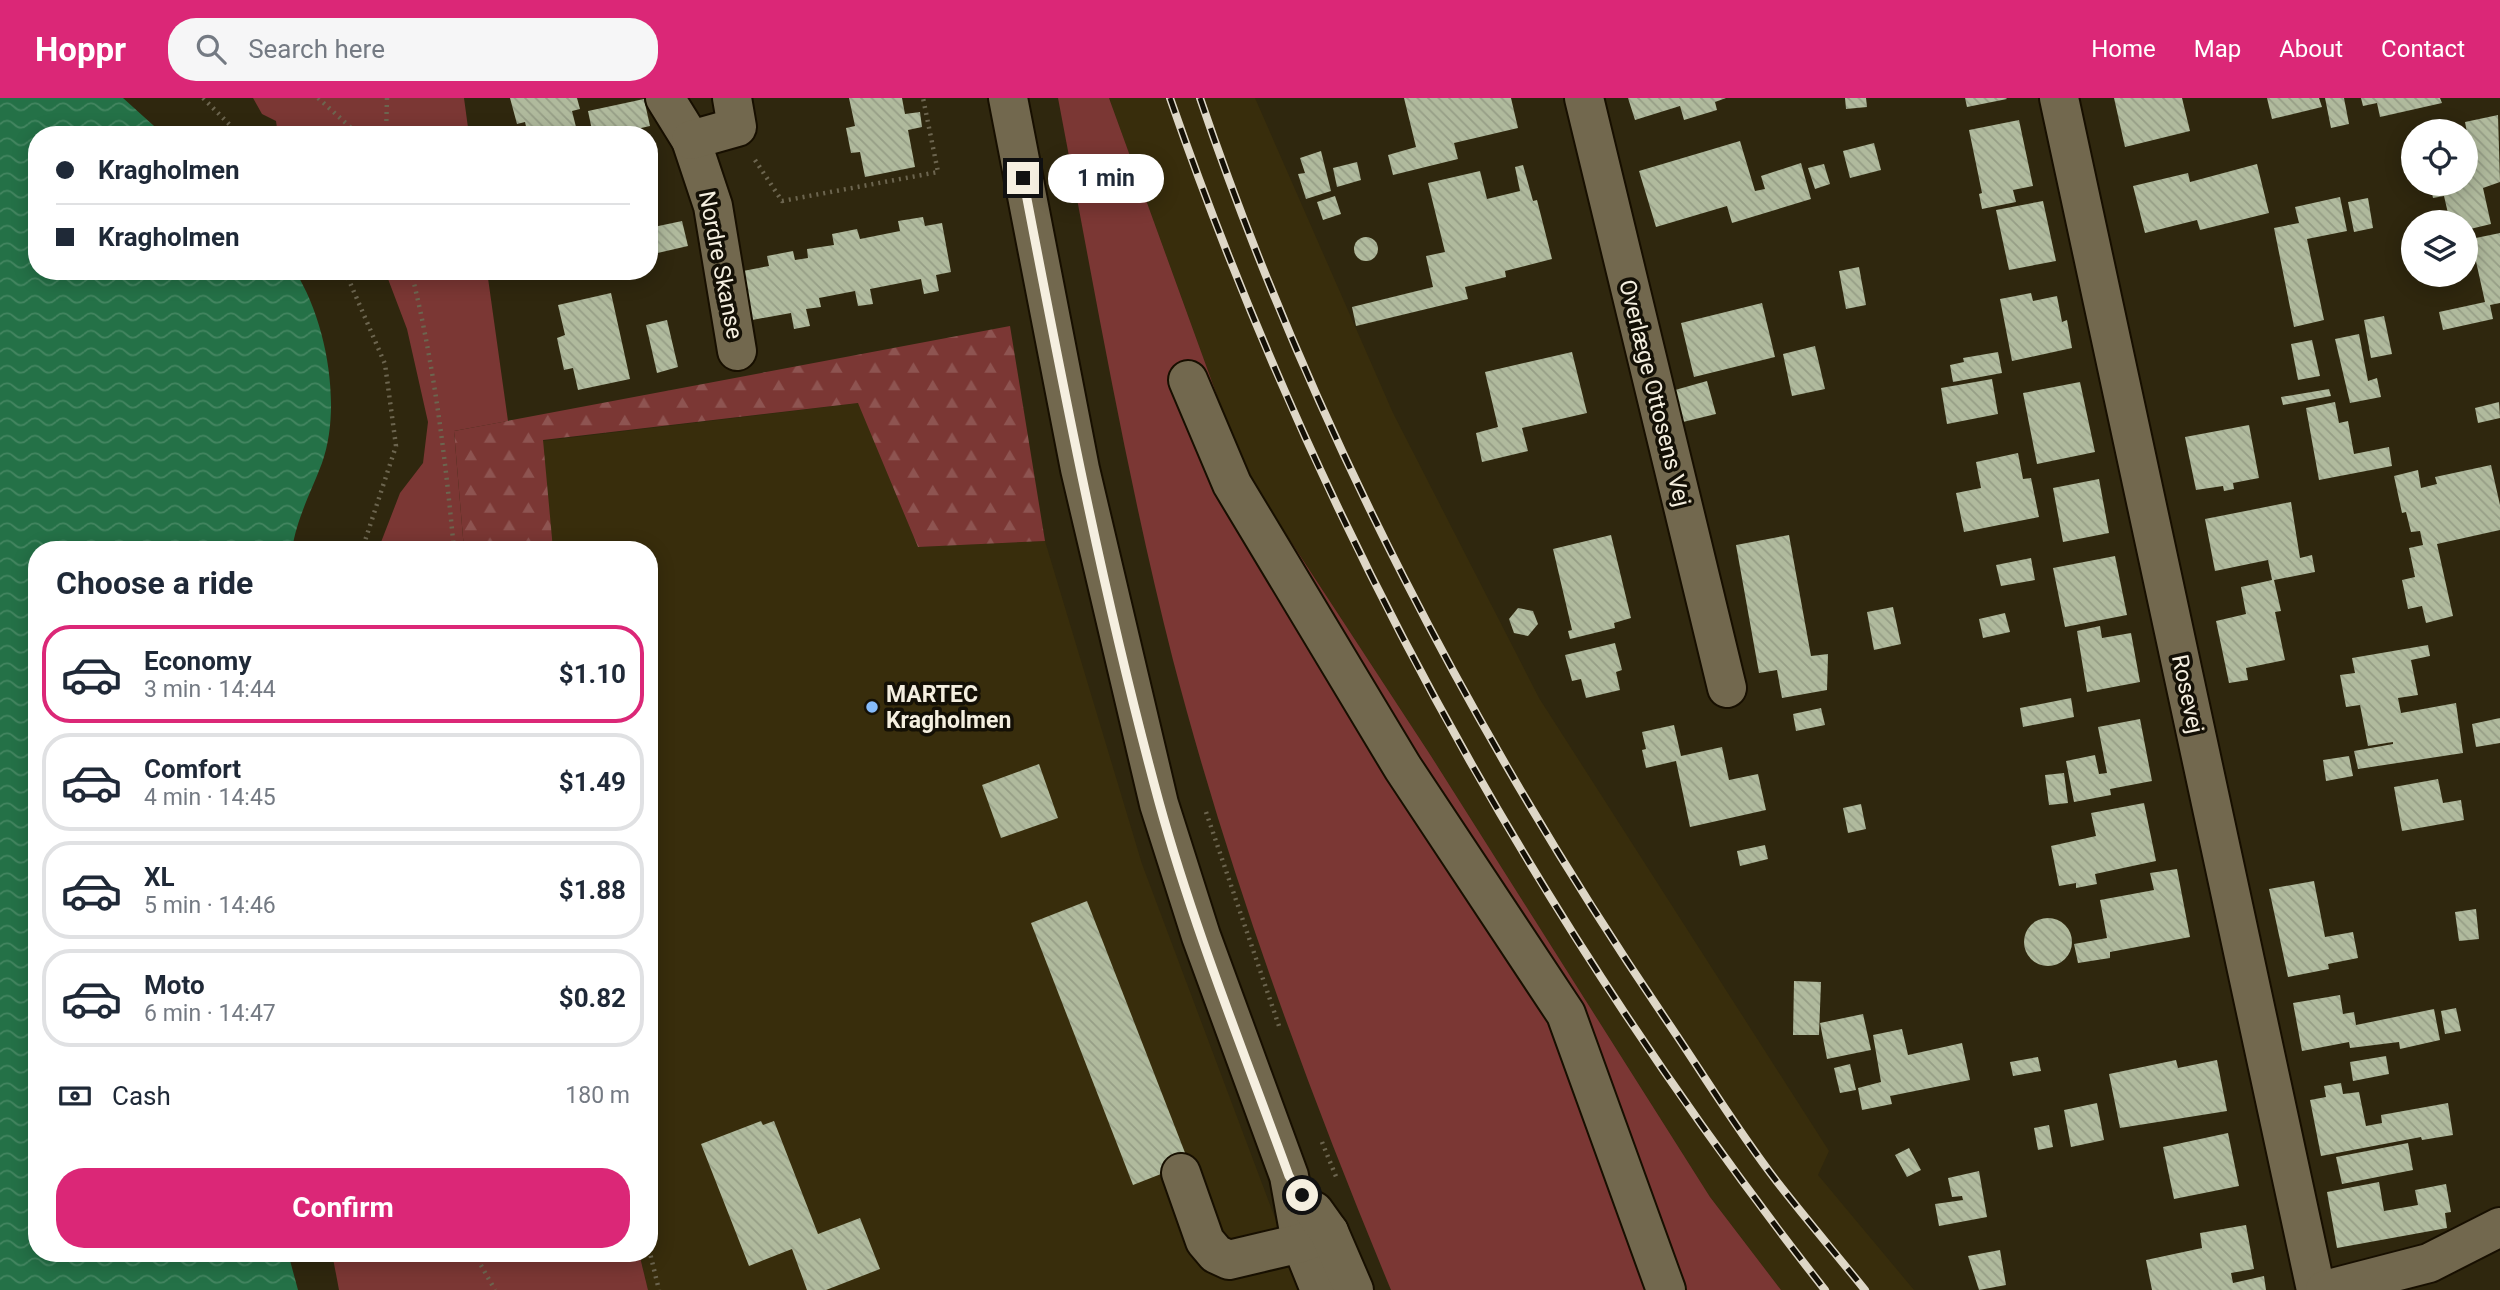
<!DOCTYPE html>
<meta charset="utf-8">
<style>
:root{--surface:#fff;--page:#f6f6f7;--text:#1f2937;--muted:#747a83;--line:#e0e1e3;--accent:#db2777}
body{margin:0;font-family:Roboto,sans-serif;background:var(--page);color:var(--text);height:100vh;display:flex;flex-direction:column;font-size:26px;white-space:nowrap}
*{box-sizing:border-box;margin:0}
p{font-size:23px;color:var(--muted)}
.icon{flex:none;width:38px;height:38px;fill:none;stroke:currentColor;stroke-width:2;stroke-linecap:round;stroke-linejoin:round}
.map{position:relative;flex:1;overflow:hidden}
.details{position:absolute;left:28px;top:443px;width:630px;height:721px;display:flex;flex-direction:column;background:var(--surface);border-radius:28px;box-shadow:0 4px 18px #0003}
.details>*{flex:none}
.hud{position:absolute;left:28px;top:28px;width:630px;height:154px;border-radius:28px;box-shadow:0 4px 18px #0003;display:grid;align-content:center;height:154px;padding:0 28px;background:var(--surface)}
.fabs{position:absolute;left:2401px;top:21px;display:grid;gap:14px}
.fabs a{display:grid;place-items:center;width:77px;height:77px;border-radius:50%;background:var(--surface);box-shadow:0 4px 18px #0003;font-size:35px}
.end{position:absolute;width:32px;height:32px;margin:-16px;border:9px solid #f5efe0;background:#111;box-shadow:0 0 0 4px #111}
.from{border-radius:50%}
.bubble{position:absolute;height:49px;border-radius:24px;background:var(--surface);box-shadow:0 4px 18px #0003;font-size:23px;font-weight:700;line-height:49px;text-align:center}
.hud b{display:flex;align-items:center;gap:24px;height:66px;font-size:26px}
.hud b+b{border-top:2px solid var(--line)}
.hud i{width:18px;height:18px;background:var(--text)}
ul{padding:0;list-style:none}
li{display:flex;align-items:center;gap:21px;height:98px;margin:0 14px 10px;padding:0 14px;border:4px solid var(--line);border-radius:28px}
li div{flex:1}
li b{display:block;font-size:26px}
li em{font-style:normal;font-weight:700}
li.active{border-color:var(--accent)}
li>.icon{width:63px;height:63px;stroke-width:1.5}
h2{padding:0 28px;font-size:32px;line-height:84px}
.pay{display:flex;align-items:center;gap:18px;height:77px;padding:0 28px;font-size:26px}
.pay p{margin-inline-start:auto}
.primary-button{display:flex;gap:14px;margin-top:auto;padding:14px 28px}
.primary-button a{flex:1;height:80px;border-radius:28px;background:var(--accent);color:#fff;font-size:28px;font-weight:700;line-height:80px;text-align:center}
header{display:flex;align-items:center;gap:42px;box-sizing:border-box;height:98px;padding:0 35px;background:var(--accent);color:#fff}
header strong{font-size:33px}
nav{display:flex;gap:38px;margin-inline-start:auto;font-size:24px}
.search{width:490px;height:63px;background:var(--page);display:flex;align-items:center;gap:18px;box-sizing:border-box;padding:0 24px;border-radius:28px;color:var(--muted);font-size:26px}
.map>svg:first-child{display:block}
.built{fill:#382d0c}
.grass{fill:#7b3734}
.forest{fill:url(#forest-firs)}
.water{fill:url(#water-waves)}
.building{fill:url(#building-back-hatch)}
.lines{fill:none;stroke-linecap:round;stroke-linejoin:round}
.minor-casing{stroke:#170f00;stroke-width:42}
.path{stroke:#6c654f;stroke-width:4.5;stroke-dasharray:2 5;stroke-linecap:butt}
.minor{stroke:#72684e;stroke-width:38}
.rail-casing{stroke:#ded7c7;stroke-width:8}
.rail{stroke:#141006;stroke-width:5;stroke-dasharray:16;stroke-linecap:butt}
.route{stroke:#f5efe0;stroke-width:9}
.poi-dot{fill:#85bbfb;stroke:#141006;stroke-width:2.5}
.labels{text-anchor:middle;stroke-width:7;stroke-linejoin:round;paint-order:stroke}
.street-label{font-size:23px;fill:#f5efe0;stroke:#141006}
.poi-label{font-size:23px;font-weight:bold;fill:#f5efe0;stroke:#141006;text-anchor:start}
</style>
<header>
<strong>Hoppr</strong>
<div class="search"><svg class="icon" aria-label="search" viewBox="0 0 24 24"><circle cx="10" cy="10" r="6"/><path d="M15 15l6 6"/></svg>Search here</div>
<nav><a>Home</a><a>Map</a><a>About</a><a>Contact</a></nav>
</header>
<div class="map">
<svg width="2500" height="1192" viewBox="0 0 2500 1192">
<defs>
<pattern id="forest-firs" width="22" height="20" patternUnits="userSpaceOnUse" patternTransform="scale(1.75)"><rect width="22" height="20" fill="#7b3734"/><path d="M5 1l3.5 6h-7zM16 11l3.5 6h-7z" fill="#8e5451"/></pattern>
<pattern id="water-waves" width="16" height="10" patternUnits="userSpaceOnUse" patternTransform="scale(1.75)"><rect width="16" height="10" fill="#247147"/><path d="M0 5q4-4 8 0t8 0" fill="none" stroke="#448661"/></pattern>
<pattern id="building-back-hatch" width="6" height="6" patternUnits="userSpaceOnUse" patternTransform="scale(1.75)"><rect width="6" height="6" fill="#b0ba9d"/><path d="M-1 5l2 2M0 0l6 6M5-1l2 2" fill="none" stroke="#969e86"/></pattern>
</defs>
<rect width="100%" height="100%" fill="#2f270e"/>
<g class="built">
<polygon points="1109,0 1255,0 1393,315 1539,600 1829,1053 1818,1077 1914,1192 1781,1192 1710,1099 1431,658 1244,372"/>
<polygon points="859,305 918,449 1045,443 1142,766 1302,1192 648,1192 639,1155 649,1155 649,452 553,451 542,343"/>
</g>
<g class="grass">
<polygon points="253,0 464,0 469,37 278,37 276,23 262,16"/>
<path d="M1058 0H1109L1244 372 1431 658 1710 1099 1781 1192H1391C1306 987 1229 777 1173 562 1126 377 1094 188 1058 0Z"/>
<polygon points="385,173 487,173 508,323 454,333 464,451 378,452 400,395 423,365 428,324 407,231"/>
<polygon points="332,1155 639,1155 648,1192 339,1192"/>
</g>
<polygon class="forest" points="1010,228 1045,443 918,449 858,305 543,342 553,451 464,451 454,333"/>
<path class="water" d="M0 0H123L164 37H37V173H295C327 224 342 309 322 365 310 397 298 417 292 451L37 452V1155H288L298 1192H0Z"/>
<g class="building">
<polygon points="510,0 577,0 580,11 572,13 578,37 528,37 525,24 517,26"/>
<polygon points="849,0 902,0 905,16 920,14 922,29 908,32 915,69 865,79 860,54 851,55 846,30 855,28"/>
<polygon points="1404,0 1511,0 1518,30 1454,45 1458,61 1393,77 1388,57 1416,49"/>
<polygon points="1628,0 1726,0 1715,4 1717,12 1684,22 1680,8 1635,22"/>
<polygon points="1845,0 1866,0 1867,9 1846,11"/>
<polygon points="1965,0 2006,0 2007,1 1967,9"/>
<polygon points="2114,0 2182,0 2190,33 2125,49"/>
<polygon points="2267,0 2319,0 2322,9 2272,21"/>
<polygon points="2325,0 2344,0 2349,26 2331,30"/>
<polygon points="2361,0 2440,0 2442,5 2380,19 2377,5 2363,8"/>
<polygon points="644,1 650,28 610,37 593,37 588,13"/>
<polygon points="2498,17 2500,84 2483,90 2491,126 2466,132 2466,124 2450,124 2444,98 2433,100 2430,86 2466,86 2466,41 2468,40 2465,24"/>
<polygon points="2019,22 2033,88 2013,92 2016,104 1982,111 1979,96 1982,95 1969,32"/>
<polygon points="1740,43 1755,93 1765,91 1761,78 1801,65 1811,101 1732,125 1727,108 1656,129 1639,73"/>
<polygon points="1874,45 1881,72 1850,80 1843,53"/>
<polygon points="1321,53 1331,93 1306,101 1298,76 1305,75 1300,60"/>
<polygon points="1357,64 1361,82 1337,89 1333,70"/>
<polygon points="1824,66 1830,86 1815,91 1808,70"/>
<polygon points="2257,66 2269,115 2200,132 2197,122 2145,135 2133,88 2188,75 2190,84"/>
<polygon points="1523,67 1533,103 1537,102 1552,161 1505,173 1506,179 1465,189 1468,201 1356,228 1352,209 1433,189 1426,158 1445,154 1428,85 1480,73 1487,101 1520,93 1515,69"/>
<polygon points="1335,98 1341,116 1323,122 1317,104"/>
<polygon points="2340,99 2347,133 2307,141 2324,222 2294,229 2274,130 2299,125 2295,109"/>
<polygon points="2368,100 2373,130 2354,134 2348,104"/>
<polygon points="2043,103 2056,163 2009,172 1996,112"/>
<polygon points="923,119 925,128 942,125 951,174 936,177 939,193 924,196 921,181 870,191 873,206 858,208 855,193 819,200 821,209 806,211 810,228 794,231 791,215 752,222 743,173 769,168 767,158 793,153 795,162 808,160 807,151 834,147 832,136 857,131 860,141 900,133 898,123"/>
<polygon points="682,123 688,148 649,157 649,130"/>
<polygon points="2500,135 2500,205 2490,207 2493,221 2443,232 2439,214 2485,204 2471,141"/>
<circle cx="1366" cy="151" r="12"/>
<polygon points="1859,169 1866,207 1846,211 1839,173"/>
<polygon points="611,195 630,281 578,292 573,270 564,272 557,240 565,237 558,207"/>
<polygon points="2031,195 2033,203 2057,198 2062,224 2067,222 2072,250 2012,263 2000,201"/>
<polygon points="1762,205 1775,259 1694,279 1681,225"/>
<polygon points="2384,218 2392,256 2371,260 2364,222"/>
<polygon points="667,222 678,269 657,275 646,227"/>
<polygon points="2359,236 2368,283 2377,280 2381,299 2350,305 2335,241"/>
<polygon points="2312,242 2320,278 2298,282 2291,246"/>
<polygon points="1815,248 1825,291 1792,298 1783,256"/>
<polygon points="1572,254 1587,315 1522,330 1528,353 1482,364 1476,335 1498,329 1485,274"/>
<polygon points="1998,254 2002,275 1953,284 1950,267 1964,264 1963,260"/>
<polygon points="1992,281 1998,316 1947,326 1941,290"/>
<polygon points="1707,283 1716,316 1683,324 1675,292"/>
<polygon points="2080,284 2095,354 2037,366 2023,295"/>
<polygon points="2329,291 2331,298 2283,307 2281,299"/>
<polygon points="2335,304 2339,325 2348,323 2354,356 2389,349 2392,368 2319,382 2306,310"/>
<polygon points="2499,304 2500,320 2478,325 2475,310"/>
<polygon points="2249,327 2259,380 2233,385 2234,391 2224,393 2223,388 2196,392 2185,339"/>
<polygon points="2018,355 2023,381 2031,380 2039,419 1964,434 1956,395 1981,390 1976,364"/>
<polygon points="2491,367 2500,407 2500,432 2437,446 2453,518 2426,525 2422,508 2408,511 2402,482 2415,479 2409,450 2423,447 2420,433 2411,434 2406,414 2402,415 2394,378 2418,372 2421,390 2437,386 2435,379"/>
<polygon points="2099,381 2109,435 2063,444 2053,390"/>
<polygon points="2291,404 2300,460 2312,457 2315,474 2274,482 2281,513 2275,514 2285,562 2246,570 2248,582 2229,585 2216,523 2246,516 2241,489 2272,482 2268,462 2215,473 2205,421"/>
<polygon points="1611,437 1631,520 1614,525 1615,530 1570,541 1568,533 1572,532 1553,451"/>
<polygon points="1789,437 1811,558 1828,556 1827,592 1782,600 1777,572 1759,575 1736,447"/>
<polygon points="2115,458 2127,517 2065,529 2053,470"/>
<polygon points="2031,460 2035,482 2001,488 1996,467"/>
<polygon points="1893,509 1901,546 1874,552 1867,514"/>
<polygon points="1518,510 1533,513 1538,526 1528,538 1514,535 1509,521"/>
<polygon points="2005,515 2010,534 1983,540 1979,521"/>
<polygon points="2100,528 2102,540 2131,535 2140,584 2087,594 2077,533"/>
<polygon points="1615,545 1622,572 1616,574 1620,592 1586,600 1581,581 1572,583 1565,557"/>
<polygon points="2428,547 2430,558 2411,562 2418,597 2398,600 2401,615 2456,605 2463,655 2358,671 2354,653 2393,646 2393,644 2368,648 2360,607 2346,609 2340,577 2355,575 2352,560"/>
<polygon points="2071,600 2074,619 2023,629 2020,610"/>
<polygon points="1821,610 1825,627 1796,633 1793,616"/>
<polygon points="2500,620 2500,645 2476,649 2472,626"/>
<polygon points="2140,621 2152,683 2110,691 2111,697 2074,704 2066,663 2095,657 2099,676 2107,675 2098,629"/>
<polygon points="1674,627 1681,658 1722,649 1729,682 1758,676 1766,712 1690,729 1676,663 1646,670 1642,652 1646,651 1642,634"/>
<polygon points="2349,658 2353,678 2326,683 2323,662"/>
<polygon points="1039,666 1058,720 1001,740 982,687"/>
<polygon points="2064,675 2068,705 2049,707 2045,677"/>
<polygon points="2438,681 2443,705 2461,702 2464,722 2402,733 2394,689"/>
<polygon points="2144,705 2156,763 2095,776 2097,786 2076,790 2076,785 2059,788 2051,748 2096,738 2091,715"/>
<polygon points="1861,706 1866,731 1848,735 1843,710"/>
<polygon points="1765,747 1768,761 1740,768 1737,753"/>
<polygon points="2177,771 2190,839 2110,854 2110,860 2078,865 2074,846 2107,840 2100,802 2154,792 2150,775"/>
<polygon points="2314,783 2325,839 2353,834 2358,860 2328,866 2329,871 2288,879 2269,791"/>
<polygon points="1087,803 1189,1065 1133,1087 1031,825"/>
<polygon points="2476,811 2479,841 2459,843 2455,814"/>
<circle cx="2048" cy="844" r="24"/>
<polygon points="1794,883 1821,884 1819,937 1793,937"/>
<polygon points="2340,897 2343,916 2354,914 2356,927 2434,911 2440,942 2400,951 2399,944 2350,950 2349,944 2302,953 2293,905"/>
<polygon points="2456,910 2461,933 2445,936 2441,913"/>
<polygon points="1863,916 1871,952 1827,961 1820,925"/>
<polygon points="1902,931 1908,957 1962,945 1970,982 1890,998 1892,1006 1862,1012 1858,990 1881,984 1873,937"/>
<polygon points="2386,958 2389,976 2353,983 2350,964"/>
<polygon points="2038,959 2041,973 2013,978 2010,964"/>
<polygon points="2176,962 2178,970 2217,962 2227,1013 2120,1030 2109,976"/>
<polygon points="1850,966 1856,992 1840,995 1834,970"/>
<polygon points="2341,985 2343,996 2359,994 2366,1028 2382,1025 2381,1017 2448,1005 2453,1037 2422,1042 2421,1039 2321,1058 2310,1002 2326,999 2324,988"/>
<polygon points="2097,1005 2104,1042 2071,1049 2064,1012"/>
<polygon points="761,1023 763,1027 774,1023 818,1136 860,1120 880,1171 826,1192 807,1192 792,1151 749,1168 701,1046"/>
<polygon points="2049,1027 2053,1049 2038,1052 2034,1030"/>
<polygon points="2228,1035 2239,1088 2174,1101 2163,1049"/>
<polygon points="2408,1045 2413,1072 2342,1086 2336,1059"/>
<polygon points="1909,1050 1921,1072 1907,1079 1895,1057"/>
<polygon points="1979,1073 1987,1119 1939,1128 1935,1106 1963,1102 1962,1098 1952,1099 1948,1080"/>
<polygon points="2379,1084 2384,1113 2418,1107 2415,1092 2446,1086 2451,1114 2445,1115 2447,1130 2337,1150 2327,1094"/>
<polygon points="2246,1127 2254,1171 2231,1175 2233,1185 2264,1178 2266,1192 2152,1192 2146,1162 2202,1150 2200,1135"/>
<polygon points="2000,1152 2006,1187 1979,1192 1968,1158"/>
</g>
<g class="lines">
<defs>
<g id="minor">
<polyline points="665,0 691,42 713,108 737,253"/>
<polyline points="1008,0 1080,371 1159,706 1201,838 1289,1078 1301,1145 1320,1192"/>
<polyline points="1584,0 1727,590"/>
<polyline points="2059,0 2316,1192"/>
<polyline points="691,42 737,29 732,0"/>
<polyline points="1188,282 1232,386 1403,670 1566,916 1666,1192"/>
<polyline points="1181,1075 1205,1143 1216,1156 1229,1162 1301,1145 1329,1134"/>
<polyline points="1314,1113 1329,1134 1354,1192"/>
<polyline points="2325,1192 2429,1165 2500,1129"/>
</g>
</defs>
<use href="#minor" class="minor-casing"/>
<g class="path">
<polyline points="203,0 240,37"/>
<polyline points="318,0 359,37"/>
<polyline points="386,37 387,0"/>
<polyline points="755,62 782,103 938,74 923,0"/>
<polyline points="345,173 385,266 396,348 362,452"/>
<path d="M411 173C434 265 445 357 454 452"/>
<polyline points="1206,714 1279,928"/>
<polyline points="1322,1044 1337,1081"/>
<polyline points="649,1151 659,1192"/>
<polyline points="474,1155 495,1192"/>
</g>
<use href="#minor" class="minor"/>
<defs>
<g id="rail">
<path d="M1170 0C1321 435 1541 830 1825 1192"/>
<path d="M1200 0C1311 327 1475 641 1669 926 1705 979 1739 1035 1778 1085 1806 1121 1836 1156 1865 1192"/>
</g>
</defs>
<use href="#rail" class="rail-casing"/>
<use href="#rail" class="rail"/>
</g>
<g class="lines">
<path class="route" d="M1023 80C1063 289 1103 498 1159 704 1194 831 1244 954 1289 1078L1302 1097"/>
</g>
<circle class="poi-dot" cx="872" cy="609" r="7"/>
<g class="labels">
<g class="street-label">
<text transform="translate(721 167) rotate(79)" y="8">Nordre Skanse</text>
<text transform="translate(1655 295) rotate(76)" y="8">Overlæge Ottosens Vej</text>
<text transform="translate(2188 596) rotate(78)" y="8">Rosevej</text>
</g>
<g class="poi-label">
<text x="886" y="604">MARTEC<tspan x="886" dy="26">Kragholmen</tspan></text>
</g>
</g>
</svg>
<div class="fabs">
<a><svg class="icon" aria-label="locate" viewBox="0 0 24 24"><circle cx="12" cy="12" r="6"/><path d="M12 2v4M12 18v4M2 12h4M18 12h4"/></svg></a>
<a><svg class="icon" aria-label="layers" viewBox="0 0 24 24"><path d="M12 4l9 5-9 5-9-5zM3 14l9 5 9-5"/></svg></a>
</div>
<i class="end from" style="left:1302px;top:1097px"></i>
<i class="end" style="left:1023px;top:80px"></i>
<div class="bubble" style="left:1048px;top:56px;width:116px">1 min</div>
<div class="hud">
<b><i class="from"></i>Kragholmen</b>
<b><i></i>Kragholmen</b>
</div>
<section class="details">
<h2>Choose a ride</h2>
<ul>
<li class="active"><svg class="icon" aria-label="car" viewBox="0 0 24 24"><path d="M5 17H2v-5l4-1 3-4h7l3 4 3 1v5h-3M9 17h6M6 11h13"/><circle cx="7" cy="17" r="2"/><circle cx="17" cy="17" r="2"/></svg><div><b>Economy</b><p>3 min · 14:44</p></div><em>$1.10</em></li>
<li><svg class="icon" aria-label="car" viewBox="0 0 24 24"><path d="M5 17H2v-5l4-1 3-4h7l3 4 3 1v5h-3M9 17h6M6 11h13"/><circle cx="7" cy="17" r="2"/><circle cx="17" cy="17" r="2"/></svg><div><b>Comfort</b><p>4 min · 14:45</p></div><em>$1.49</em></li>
<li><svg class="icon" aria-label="car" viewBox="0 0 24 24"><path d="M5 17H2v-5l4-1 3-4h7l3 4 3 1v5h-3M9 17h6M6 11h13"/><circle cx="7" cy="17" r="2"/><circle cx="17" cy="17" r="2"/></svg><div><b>XL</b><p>5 min · 14:46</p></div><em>$1.88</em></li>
<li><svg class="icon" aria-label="car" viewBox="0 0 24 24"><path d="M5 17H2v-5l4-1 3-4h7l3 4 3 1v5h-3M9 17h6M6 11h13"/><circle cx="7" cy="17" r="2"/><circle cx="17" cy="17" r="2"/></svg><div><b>Moto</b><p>6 min · 14:47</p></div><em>$0.82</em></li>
</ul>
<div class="pay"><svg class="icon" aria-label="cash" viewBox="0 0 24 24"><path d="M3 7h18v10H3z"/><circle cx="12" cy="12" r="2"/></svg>Cash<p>180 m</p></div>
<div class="primary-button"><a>Confirm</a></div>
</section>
</div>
